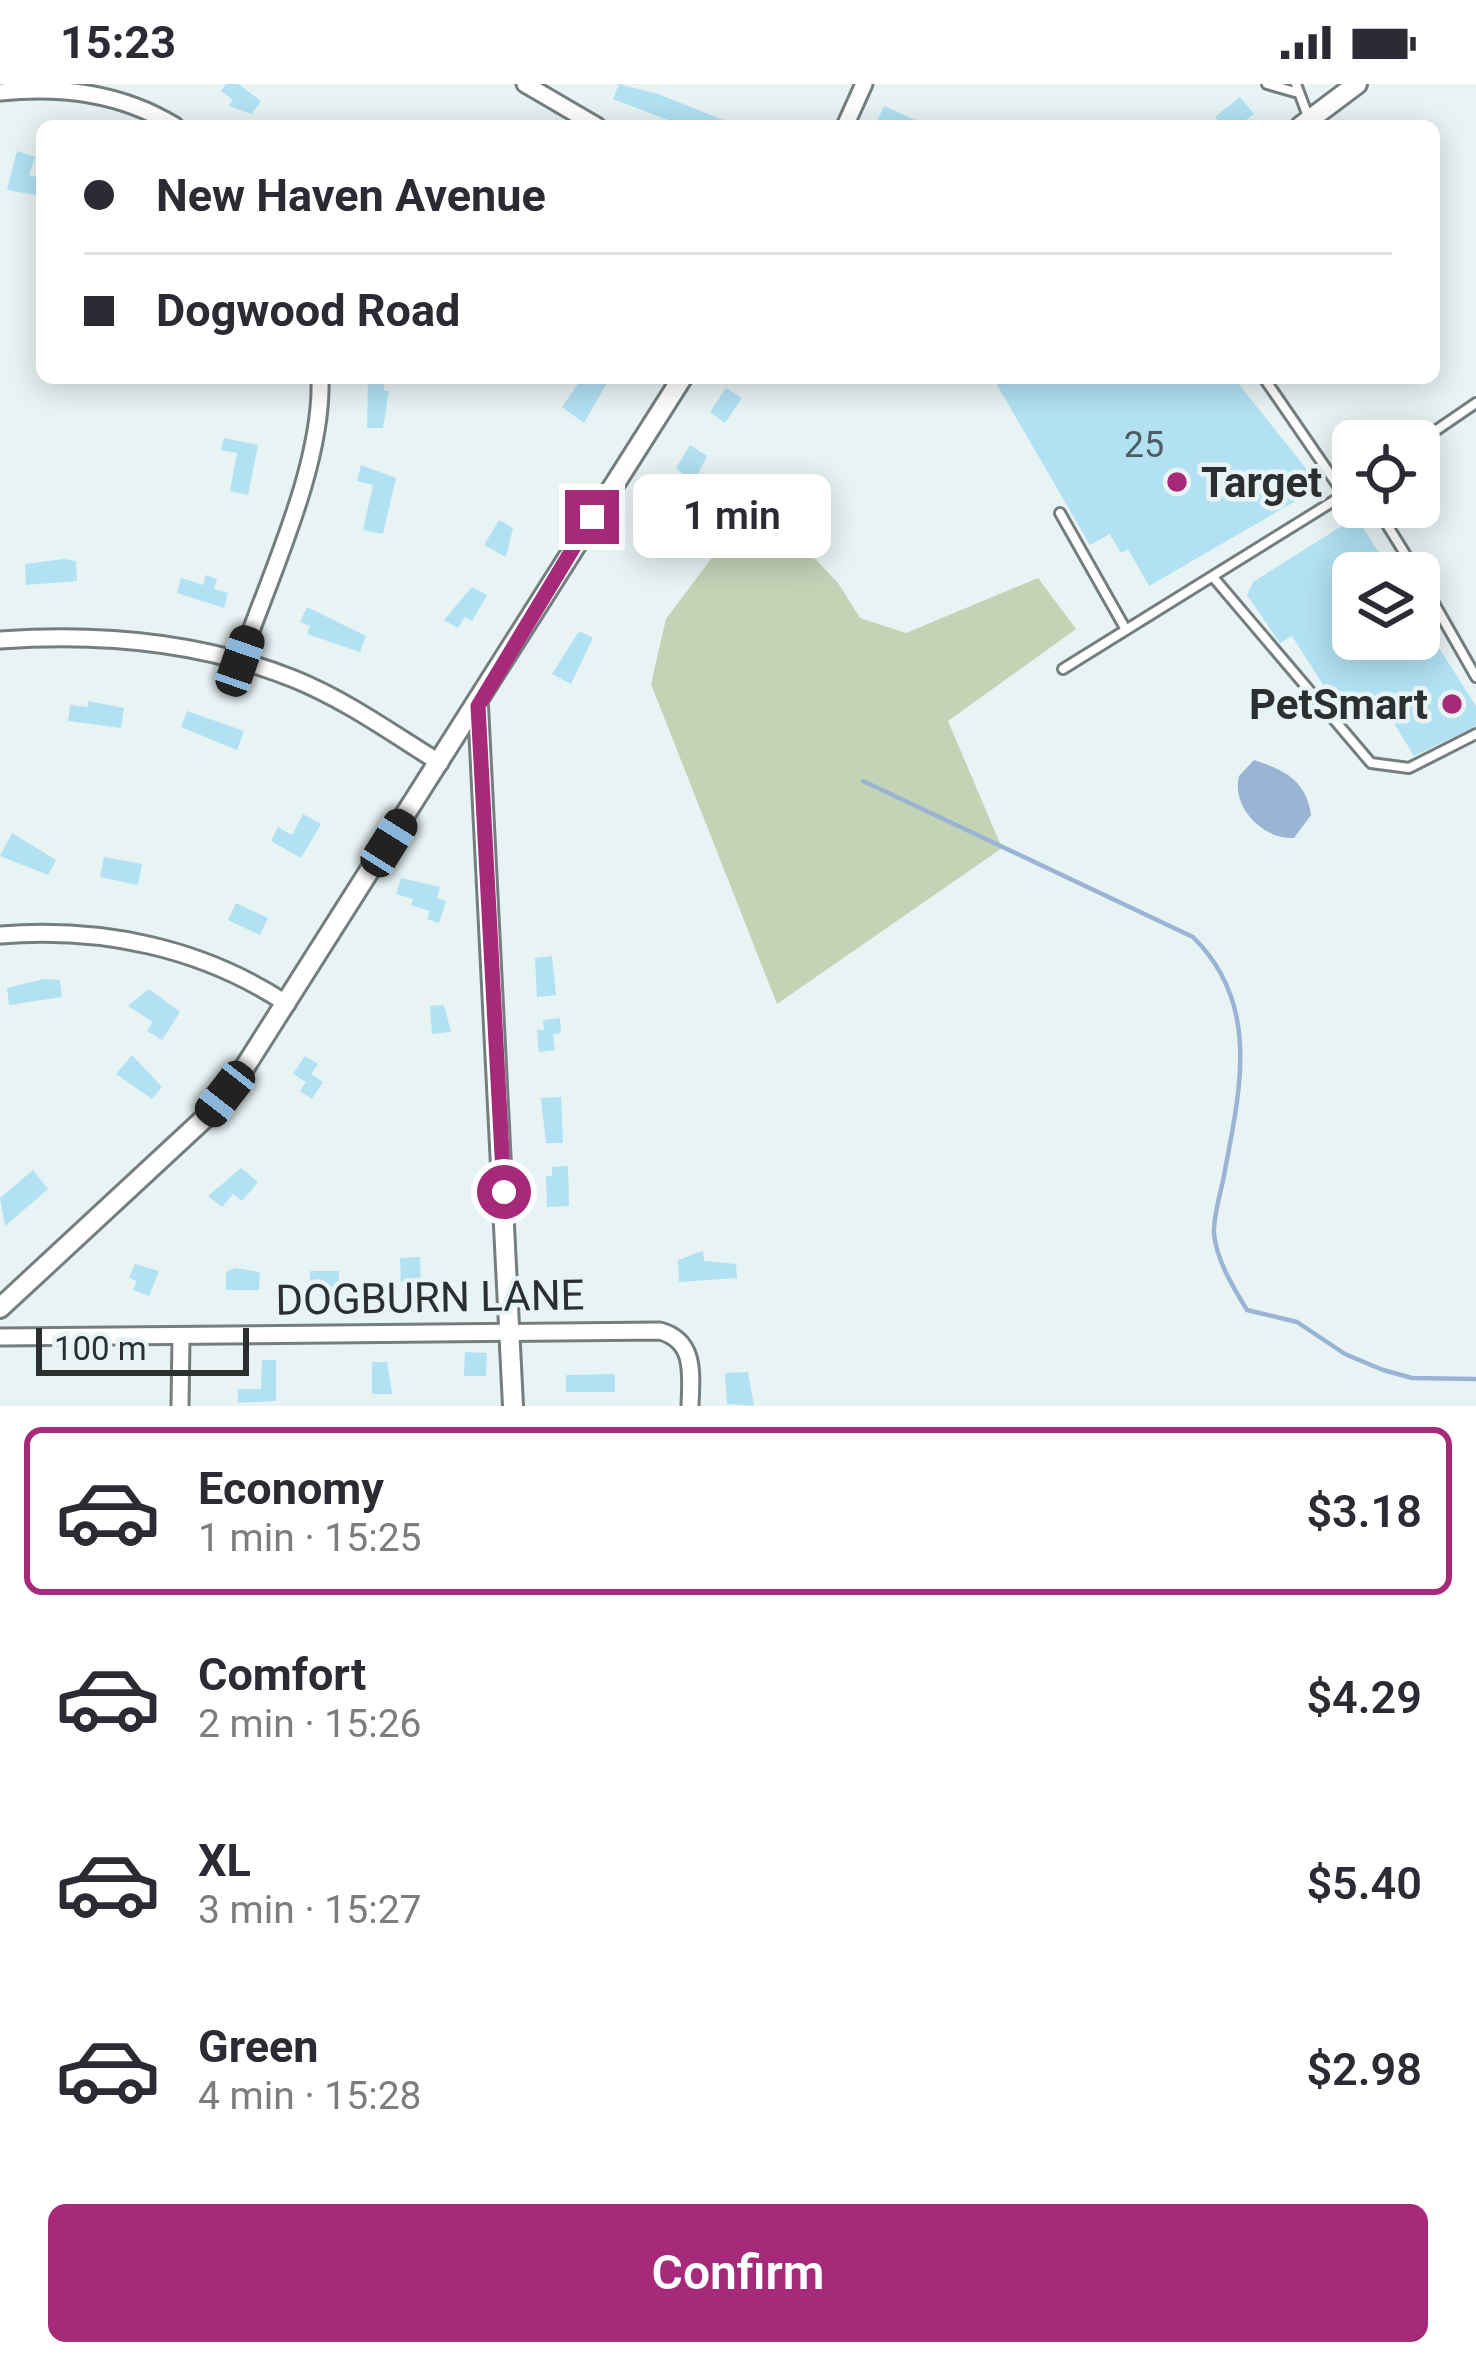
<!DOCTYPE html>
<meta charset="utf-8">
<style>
:root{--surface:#fff;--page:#f2f2f3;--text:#2b2b33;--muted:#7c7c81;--line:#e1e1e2;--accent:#a7297a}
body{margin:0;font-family:Roboto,sans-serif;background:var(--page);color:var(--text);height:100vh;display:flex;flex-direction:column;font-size:45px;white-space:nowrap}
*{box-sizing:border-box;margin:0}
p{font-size:39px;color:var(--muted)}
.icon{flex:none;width:66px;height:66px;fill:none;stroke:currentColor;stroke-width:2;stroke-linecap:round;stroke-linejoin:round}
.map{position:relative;height:1322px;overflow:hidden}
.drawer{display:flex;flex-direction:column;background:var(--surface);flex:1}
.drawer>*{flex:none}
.top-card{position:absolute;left:36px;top:36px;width:1404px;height:264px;border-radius:18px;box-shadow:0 6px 30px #0003;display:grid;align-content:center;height:264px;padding:0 48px;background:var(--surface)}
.buttons{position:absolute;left:1332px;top:336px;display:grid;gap:24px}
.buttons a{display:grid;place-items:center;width:108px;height:108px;border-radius:18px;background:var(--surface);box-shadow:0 6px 30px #0003;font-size:60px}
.scale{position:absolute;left:36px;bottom:30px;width:213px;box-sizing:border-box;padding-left:12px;border:6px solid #2b2f2f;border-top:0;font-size:33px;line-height:42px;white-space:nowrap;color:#2b2f2f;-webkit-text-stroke:9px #e8f3f3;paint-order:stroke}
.end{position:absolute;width:54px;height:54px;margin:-27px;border:15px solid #a7297a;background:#fff;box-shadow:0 0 0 6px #fff}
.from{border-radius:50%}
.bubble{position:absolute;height:84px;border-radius:18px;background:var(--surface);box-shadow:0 6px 30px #0003;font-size:39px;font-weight:600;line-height:84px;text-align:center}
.car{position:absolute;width:36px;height:72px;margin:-36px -18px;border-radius:15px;box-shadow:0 0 9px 3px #0007;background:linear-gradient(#222 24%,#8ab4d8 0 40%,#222 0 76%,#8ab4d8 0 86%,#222 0)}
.top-card b{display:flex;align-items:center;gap:42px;height:114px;font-size:45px}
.top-card b+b{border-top:3px solid var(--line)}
.top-card i{width:30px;height:30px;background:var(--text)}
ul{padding:21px 0 0;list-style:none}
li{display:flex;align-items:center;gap:36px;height:168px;margin:0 24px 18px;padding:0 24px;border:6px solid transparent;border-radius:18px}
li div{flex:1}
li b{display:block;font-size:45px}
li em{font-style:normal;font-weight:600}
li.active{border-color:var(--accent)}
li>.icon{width:108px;height:108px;stroke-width:1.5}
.button{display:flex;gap:24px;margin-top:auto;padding:24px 48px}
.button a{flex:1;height:138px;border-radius:18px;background:var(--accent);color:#fff;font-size:48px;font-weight:600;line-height:138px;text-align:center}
.status{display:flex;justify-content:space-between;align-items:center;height:84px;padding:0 60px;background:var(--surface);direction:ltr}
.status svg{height:33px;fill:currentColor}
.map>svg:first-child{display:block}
.green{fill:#c3d3b6}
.water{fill:#9ab4d4}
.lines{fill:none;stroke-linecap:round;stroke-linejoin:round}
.stream{stroke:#9ab4d4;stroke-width:4.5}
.building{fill:#b2e1f3}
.service-casing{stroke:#747e7e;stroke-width:14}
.minor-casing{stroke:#747e7e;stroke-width:21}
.tertiary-casing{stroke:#747e7e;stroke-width:24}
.service{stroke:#fff;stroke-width:8}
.minor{stroke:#fff;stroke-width:15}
.tertiary{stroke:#fff;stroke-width:18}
.route{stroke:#a7297a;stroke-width:15}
.poi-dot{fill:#a7297a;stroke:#e8f3f3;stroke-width:4.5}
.labels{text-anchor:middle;stroke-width:9;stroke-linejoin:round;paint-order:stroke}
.number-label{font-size:36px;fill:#4d5c60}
.poi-label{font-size:42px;font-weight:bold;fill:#2b2f2f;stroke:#e8f3f3;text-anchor:start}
.street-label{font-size:42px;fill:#2b2f2f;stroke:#e8f3f3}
</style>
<div class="status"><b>15:23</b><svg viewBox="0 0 49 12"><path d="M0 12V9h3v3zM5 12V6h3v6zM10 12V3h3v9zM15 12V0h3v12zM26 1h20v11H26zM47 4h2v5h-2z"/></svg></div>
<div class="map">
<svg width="1476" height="1322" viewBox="0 0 1476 1322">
<rect width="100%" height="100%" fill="#e8f3f3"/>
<polygon class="green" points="754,447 801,460 838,499 860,534 906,549 1038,494 1076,545 948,637 1002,764 777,920 651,600 666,535 717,467"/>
<path class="water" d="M1254 676C1284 686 1306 696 1311 731L1294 754C1263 756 1231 723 1239 692Z"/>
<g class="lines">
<path class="stream" d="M863 697 1193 853C1260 919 1241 1002 1225 1086 1222 1106 1213 1130 1214 1150 1217 1177 1233 1203 1247 1226L1297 1238 1345 1270 1383 1286 1412 1294 1476 1295"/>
</g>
<g class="building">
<polygon points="226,0 238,0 261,17 252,30 229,22 233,16 221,7"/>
<polygon points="619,0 658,10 739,42 684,42 613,15"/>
<polygon points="1240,13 1254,30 1238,42 1222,42 1215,33"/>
<polygon points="884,22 929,42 875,42"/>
<polygon points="17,67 35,73 29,91 42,95 42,112 7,106"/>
<polygon points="368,294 384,294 384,307 389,307 383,344 367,344"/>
<polygon points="582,294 610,294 584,339 562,323"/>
<polygon points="993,294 1234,294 1312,392 1299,399 1306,411 1149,502 1128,465 1121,469 1110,450 1090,461"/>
<polygon points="726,304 742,314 725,339 710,328"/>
<polygon points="224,354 258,361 248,411 230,407 237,369 221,366"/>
<polygon points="690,361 707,372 687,411 674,402 682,389 676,384"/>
<polygon points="361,381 396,394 383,450 363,446 373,401 357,397"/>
<polygon points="1356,433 1392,489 1353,489 1353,555 1419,555 1419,533 1476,622 1476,642 1414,672 1378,613 1345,635 1292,552 1280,559 1247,511 1253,498"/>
<polygon points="499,436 513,444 506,473 484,461"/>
<polygon points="64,475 76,477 77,497 26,501 25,480"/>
<polygon points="206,491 217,495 214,505 228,509 224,524 177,509 181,494 203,501"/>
<polygon points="472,503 487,511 472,537 465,533 458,544 444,536"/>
<polygon points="307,523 366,552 360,568 307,550 310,542 300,538"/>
<polygon points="579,547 593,554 571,600 552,590"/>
<polygon points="88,617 124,624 121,644 68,637 70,621 88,623"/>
<polygon points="187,627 244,647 237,666 181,643"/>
<polygon points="303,730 321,740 301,774 271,757 278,743 292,751"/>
<polygon points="12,749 56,776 48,791 0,772"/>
<polygon points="104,773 142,780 138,801 100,793"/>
<polygon points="401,794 440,803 437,814 446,817 439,839 427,835 430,827 411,821 413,815 396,810"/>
<polygon points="236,819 268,834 260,851 228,836"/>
<polygon points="552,872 556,911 537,913 535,874"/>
<polygon points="44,895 60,896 62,913 9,921 7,904"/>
<polygon points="149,905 180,928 162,956 147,947 153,938 128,922"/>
<polygon points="444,921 451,948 432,950 430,922"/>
<polygon points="560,934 561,949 553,950 555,966 539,968 537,946 544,946 543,936"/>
<polygon points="132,971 162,1003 152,1015 116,990"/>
<polygon points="305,972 318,980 311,990 323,998 312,1015 300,1007 306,998 293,990"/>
<polygon points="561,1013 563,1059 546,1059 541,1014"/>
<polygon points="568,1082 569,1122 547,1123 546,1092 552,1092 552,1083"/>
<polygon points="241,1084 258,1098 242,1117 233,1110 222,1123 208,1112"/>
<polygon points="33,1086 48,1105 5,1142 0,1114"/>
<polygon points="703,1167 704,1177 736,1180 737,1194 679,1198 678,1176"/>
<polygon points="420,1173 421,1197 401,1198 400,1174"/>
<polygon points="135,1180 159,1187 149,1212 133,1206 137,1197 129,1194"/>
<polygon points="235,1184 260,1188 259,1206 226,1206 226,1188"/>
<polygon points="310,1187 339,1187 339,1204 310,1208"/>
<polygon points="465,1268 487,1269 486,1292 464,1292"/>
<polygon points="262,1276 276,1276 276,1317 238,1319 238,1305 261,1305"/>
<polygon points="372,1278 387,1278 392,1310 372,1310"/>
<polygon points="748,1288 754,1322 727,1320 725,1289"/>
<polygon points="615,1290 615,1308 566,1308 566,1291"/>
</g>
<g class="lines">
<defs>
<g id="service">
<polyline points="1267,0 1295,8"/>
<polyline points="1296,0 1309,35"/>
<polyline points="1264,294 1345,412"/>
<polyline points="1419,358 1476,319"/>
<polyline points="1376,423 1417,489"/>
<polyline points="1060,429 1125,544"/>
<polyline points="1213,493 1371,679 1409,684 1476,650"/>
<polyline points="1419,493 1476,593"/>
<polyline points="1063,585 1353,405"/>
</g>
<g id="minor">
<polyline points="525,0 597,42"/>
<path d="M0 8C62 2 121 9 175 42"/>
<polyline points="845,42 864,0"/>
<path d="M0 556C98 549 202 558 294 595 346 616 393 650 440 679"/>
<path d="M240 577C269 493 323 382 320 294"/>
<path d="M0 851C101 843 201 863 287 920"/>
<path d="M0 1253 660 1247C696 1257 691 1290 690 1322"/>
<polyline points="180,1322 181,1254"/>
</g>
<g id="tertiary">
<polyline points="1301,42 1357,0"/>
<polyline points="478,622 513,1322"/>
<polyline points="0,1224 206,1033 243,986 682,294"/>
</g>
</defs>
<use href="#service" class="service-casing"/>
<use href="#minor" class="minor-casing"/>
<use href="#tertiary" class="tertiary-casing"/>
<use href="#service" class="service"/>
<use href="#minor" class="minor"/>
<use href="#tertiary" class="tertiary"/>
</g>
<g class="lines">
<polyline class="route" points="504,1108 478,622 592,433"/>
</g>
<g class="poi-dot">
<circle cx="1177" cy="398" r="12"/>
<circle cx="1452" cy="620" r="12"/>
</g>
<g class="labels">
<g class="number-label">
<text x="1144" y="373">25</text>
</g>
<g class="poi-label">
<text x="1201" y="413">Target</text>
<text x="1428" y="635" text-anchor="end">PetSmart</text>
</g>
<g class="street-label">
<text transform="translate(430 1213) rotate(-1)" y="15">DOGBURN LANE</text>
</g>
</g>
</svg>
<div class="buttons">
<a><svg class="icon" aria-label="locate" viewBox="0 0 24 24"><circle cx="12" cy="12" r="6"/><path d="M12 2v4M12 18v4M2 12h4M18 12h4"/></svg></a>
<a><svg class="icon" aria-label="layers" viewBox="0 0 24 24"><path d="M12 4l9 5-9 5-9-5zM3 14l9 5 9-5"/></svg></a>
</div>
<div class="scale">100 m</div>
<i class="end from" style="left:504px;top:1108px"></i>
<i class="end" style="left:592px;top:433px"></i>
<div class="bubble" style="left:633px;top:390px;width:198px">1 min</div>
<i class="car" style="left:240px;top:577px;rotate:19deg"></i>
<i class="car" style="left:389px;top:759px;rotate:32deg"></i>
<i class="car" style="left:225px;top:1010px;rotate:218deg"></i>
<div class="top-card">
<b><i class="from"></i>New Haven Avenue</b>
<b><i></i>Dogwood Road</b>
</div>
</div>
<section class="drawer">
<ul>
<li class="active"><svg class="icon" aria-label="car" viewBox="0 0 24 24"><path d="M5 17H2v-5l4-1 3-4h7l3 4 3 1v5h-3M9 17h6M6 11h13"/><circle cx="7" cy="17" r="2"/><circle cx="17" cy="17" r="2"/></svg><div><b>Economy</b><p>1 min · 15:25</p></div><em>$3.18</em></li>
<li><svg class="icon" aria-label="car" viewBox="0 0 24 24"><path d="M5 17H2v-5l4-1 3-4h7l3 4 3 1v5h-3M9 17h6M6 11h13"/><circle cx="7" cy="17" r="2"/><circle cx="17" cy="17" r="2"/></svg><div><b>Comfort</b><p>2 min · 15:26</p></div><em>$4.29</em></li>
<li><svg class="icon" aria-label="car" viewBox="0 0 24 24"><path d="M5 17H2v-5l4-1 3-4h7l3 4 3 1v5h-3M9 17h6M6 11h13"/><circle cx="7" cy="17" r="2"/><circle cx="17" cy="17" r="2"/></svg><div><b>XL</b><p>3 min · 15:27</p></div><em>$5.40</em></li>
<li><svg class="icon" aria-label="car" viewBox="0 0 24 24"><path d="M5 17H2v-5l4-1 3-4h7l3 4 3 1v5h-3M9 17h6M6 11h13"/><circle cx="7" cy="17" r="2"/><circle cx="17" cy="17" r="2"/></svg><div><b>Green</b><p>4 min · 15:28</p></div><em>$2.98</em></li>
</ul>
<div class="button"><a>Confirm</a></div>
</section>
